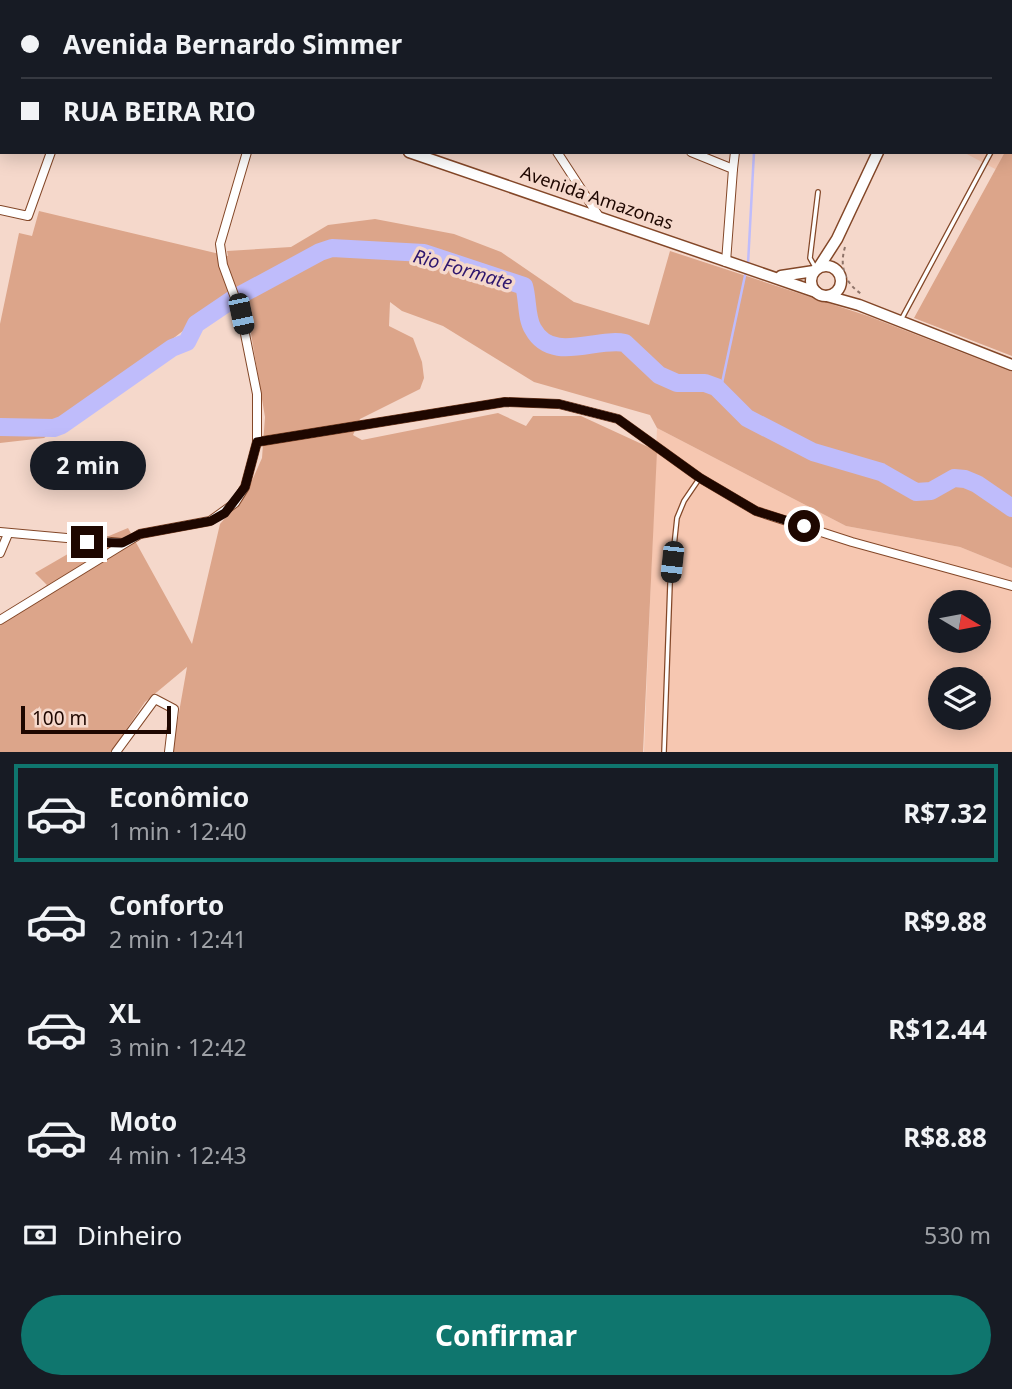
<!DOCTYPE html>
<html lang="pt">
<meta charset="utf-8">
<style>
:root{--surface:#171b24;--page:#242831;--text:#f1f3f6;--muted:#9ea1a6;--line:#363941;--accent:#0f766e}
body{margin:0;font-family:"Noto Sans",sans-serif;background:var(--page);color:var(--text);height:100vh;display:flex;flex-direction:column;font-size:26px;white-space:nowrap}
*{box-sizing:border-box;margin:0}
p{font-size:23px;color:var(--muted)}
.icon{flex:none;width:38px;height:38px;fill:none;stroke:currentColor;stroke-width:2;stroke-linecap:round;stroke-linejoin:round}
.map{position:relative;height:752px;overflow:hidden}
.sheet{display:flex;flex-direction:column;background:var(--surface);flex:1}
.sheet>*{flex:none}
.banner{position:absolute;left:0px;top:0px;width:1013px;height:154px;box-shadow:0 4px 18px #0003;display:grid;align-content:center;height:154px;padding:0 21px;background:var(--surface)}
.needle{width:46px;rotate:100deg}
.fabs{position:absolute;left:928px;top:590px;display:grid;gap:14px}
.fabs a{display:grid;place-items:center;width:63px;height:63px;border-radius:50%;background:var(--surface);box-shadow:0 4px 18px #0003;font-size:35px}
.scale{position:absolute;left:21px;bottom:18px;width:150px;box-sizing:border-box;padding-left:7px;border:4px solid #1e0700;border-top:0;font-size:19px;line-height:24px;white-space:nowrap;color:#1e0700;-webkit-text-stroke:5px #f5d8cb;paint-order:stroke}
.end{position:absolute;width:32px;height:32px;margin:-16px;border:9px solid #1e0700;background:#fff;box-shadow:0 0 0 4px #fff}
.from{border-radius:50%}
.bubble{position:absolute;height:49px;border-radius:24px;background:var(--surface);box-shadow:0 4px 18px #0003;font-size:23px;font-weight:700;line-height:49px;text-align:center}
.car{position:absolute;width:21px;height:42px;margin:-21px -10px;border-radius:9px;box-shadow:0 0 5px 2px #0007;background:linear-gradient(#222 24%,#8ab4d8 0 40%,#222 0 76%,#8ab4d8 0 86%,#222 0)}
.banner b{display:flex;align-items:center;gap:24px;height:66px;font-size:26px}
.banner b+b{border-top:2px solid var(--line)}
.banner i{width:18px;height:18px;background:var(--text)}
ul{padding:12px 0 0;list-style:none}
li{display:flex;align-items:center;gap:21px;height:98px;margin:0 14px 10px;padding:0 7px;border:4px solid transparent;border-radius:0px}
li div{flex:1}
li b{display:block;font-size:26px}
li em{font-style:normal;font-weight:700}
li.on{border-color:var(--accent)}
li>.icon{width:63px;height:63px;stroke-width:1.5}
.pay{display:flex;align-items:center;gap:18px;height:77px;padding:0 21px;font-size:26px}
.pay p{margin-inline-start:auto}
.action{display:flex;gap:14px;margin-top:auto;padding:14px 21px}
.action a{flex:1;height:80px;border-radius:42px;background:var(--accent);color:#fff;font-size:28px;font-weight:700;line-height:80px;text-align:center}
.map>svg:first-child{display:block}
.built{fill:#f6c7b1;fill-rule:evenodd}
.green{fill:#dca58a}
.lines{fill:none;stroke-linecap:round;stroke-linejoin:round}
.stream{stroke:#bfbcfb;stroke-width:2.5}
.river{stroke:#bfbcfb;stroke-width:18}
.lane-casing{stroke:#834728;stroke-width:6}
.street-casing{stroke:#834728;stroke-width:10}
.secondary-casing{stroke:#834728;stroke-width:13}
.path{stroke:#8d7369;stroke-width:2;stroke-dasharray:3.5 3.5;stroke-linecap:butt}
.lane{stroke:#fff;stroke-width:3.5}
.street{stroke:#fff;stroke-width:8}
.secondary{stroke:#fff;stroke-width:10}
.route{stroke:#1e0700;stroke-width:9}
.labels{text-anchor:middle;stroke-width:7;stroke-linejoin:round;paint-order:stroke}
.street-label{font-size:18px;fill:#1e0700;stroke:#f5d8cb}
.water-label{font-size:19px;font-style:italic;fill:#2d166e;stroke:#f5d8cb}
</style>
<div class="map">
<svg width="1012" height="752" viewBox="0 0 1012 752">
<rect width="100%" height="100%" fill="#f5d8cb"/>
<g class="built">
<polygon points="963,152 1006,152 997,170"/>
<path d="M657 428 846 526 960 547 1012 568V752H644ZM940 602H978V640H940ZM940 679H978V718H940Z"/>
</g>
<g class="green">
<polygon points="1012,139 1012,356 914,318 1005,152 1012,152"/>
<polygon points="39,211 228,256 227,251 291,247 328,225 375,219 454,234 501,252 574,302 649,325 670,251 868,316 1012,372 1012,568 960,547 846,526 657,428 650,415 534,382 443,326 402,311 390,302 389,326 413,338 422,362 424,378 420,389 360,419 353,435 362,440 498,413 526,426 533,416 581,416 657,451 643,752 172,752 187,667 145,702 111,752 0,752 0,619 47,585 35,573 73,551 128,528 192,644 220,524 246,494 262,458 265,417 247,310 241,310 236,290 44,438 0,443 0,324 19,233 32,236"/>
</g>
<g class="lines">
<g class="stream">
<polyline points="765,2 765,0"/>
<polyline points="748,264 754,152"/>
<polyline points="717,388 722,383 746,271"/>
</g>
<path class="river" d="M0 427 54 428 62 425 172 348 187 342 196 324 233 299 320 252 332 248 424 253 524 286C528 299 526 318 533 329 552 364 596 337 625 343L659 375 677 383H705L716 387 747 418 813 452 881 472 916 492 931 491 954 478 965 479 977 484 1012 508"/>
<defs>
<g id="lane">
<polyline points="1012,115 1012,114"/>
<polyline points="815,267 810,258 818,192"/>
<polyline points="901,320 991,152"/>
<polyline points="664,752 670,584 677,518 684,501 699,479"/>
</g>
<g id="street">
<polyline points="234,0 239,2"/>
<polyline points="465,0 466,2"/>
<polyline points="561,0 562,2"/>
<polyline points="119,2 120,0"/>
<polyline points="216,2 217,0"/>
<polyline points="0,116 2,116"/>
<polyline points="557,152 598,215"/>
<polyline points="691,152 733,169 726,262"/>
<polyline points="733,169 735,152"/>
<polyline points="0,210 28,216 51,152"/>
<polyline points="257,442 505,402 559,404 618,419 700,478 756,511 852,542 1012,586"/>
<polyline points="0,532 122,543"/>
<polyline points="0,553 8,534"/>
<polyline points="0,620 140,534 210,521 235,503 245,487 257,442 257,394 241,314 223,265 220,244 247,152"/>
<polyline points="116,752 155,699 174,709 169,752"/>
</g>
<g id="secondary">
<polyline points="941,2 942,0"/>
<polyline points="0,16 2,17"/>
<polyline points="409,152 816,292"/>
<circle cx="826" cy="281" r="15"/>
<polyline points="819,267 837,239 878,152"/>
<polyline points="781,276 814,271"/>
<polyline points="827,296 859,305 1012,365"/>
</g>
</defs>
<use href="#lane" class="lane-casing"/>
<use href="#street" class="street-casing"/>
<use href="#secondary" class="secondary-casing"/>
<path class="path" d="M845 247C839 267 845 284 863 295"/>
<use href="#lane" class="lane"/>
<use href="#street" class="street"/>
<use href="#secondary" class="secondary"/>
</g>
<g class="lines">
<polyline class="route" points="87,542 122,543 140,534 211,521 225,513 245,487 257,442 505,402 559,404 618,419 700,478 756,511 804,526"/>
</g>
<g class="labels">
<g class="street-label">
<text transform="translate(597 198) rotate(19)" y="6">Avenida Amazonas</text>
</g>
<g class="water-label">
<text transform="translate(463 269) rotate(16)" y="7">Rio Formate</text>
</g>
</g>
</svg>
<div class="fabs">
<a><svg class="needle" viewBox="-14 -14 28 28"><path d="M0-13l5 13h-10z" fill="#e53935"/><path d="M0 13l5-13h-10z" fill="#9ea1a6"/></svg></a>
<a><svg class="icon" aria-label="layers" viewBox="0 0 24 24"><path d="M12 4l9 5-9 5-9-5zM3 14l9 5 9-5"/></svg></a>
</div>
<div class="scale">100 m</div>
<i class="end from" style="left:804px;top:526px"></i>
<i class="end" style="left:87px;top:542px"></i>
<div class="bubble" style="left:30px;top:441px;width:116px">2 min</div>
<i class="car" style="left:241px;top:314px;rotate:168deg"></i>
<i class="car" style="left:672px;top:562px;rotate:186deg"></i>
<div class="banner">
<b><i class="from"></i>Avenida Bernardo Simmer</b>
<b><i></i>RUA BEIRA RIO</b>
</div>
</div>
<section class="sheet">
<ul>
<li class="on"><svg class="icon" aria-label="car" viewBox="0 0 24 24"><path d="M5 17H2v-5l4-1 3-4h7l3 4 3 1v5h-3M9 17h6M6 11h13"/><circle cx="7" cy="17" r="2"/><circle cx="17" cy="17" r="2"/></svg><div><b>Econômico</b><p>1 min · 12:40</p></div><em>R$7.32</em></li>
<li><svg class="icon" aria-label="car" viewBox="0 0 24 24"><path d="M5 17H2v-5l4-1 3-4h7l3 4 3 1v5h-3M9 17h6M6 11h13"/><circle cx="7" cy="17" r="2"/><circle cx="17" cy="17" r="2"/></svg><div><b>Conforto</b><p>2 min · 12:41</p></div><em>R$9.88</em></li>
<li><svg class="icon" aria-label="car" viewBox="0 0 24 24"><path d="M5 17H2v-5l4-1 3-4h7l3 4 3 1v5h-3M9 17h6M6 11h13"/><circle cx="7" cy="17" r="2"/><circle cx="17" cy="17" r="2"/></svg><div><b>XL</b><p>3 min · 12:42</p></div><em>R$12.44</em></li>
<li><svg class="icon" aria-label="car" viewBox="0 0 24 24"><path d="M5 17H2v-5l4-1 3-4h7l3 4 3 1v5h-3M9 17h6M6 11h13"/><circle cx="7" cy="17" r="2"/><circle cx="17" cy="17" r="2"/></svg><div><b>Moto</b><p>4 min · 12:43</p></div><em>R$8.88</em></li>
</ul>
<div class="pay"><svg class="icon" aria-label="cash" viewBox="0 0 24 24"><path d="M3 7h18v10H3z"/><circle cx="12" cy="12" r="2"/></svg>Dinheiro<p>530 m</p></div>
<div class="action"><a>Confirmar</a></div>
</section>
